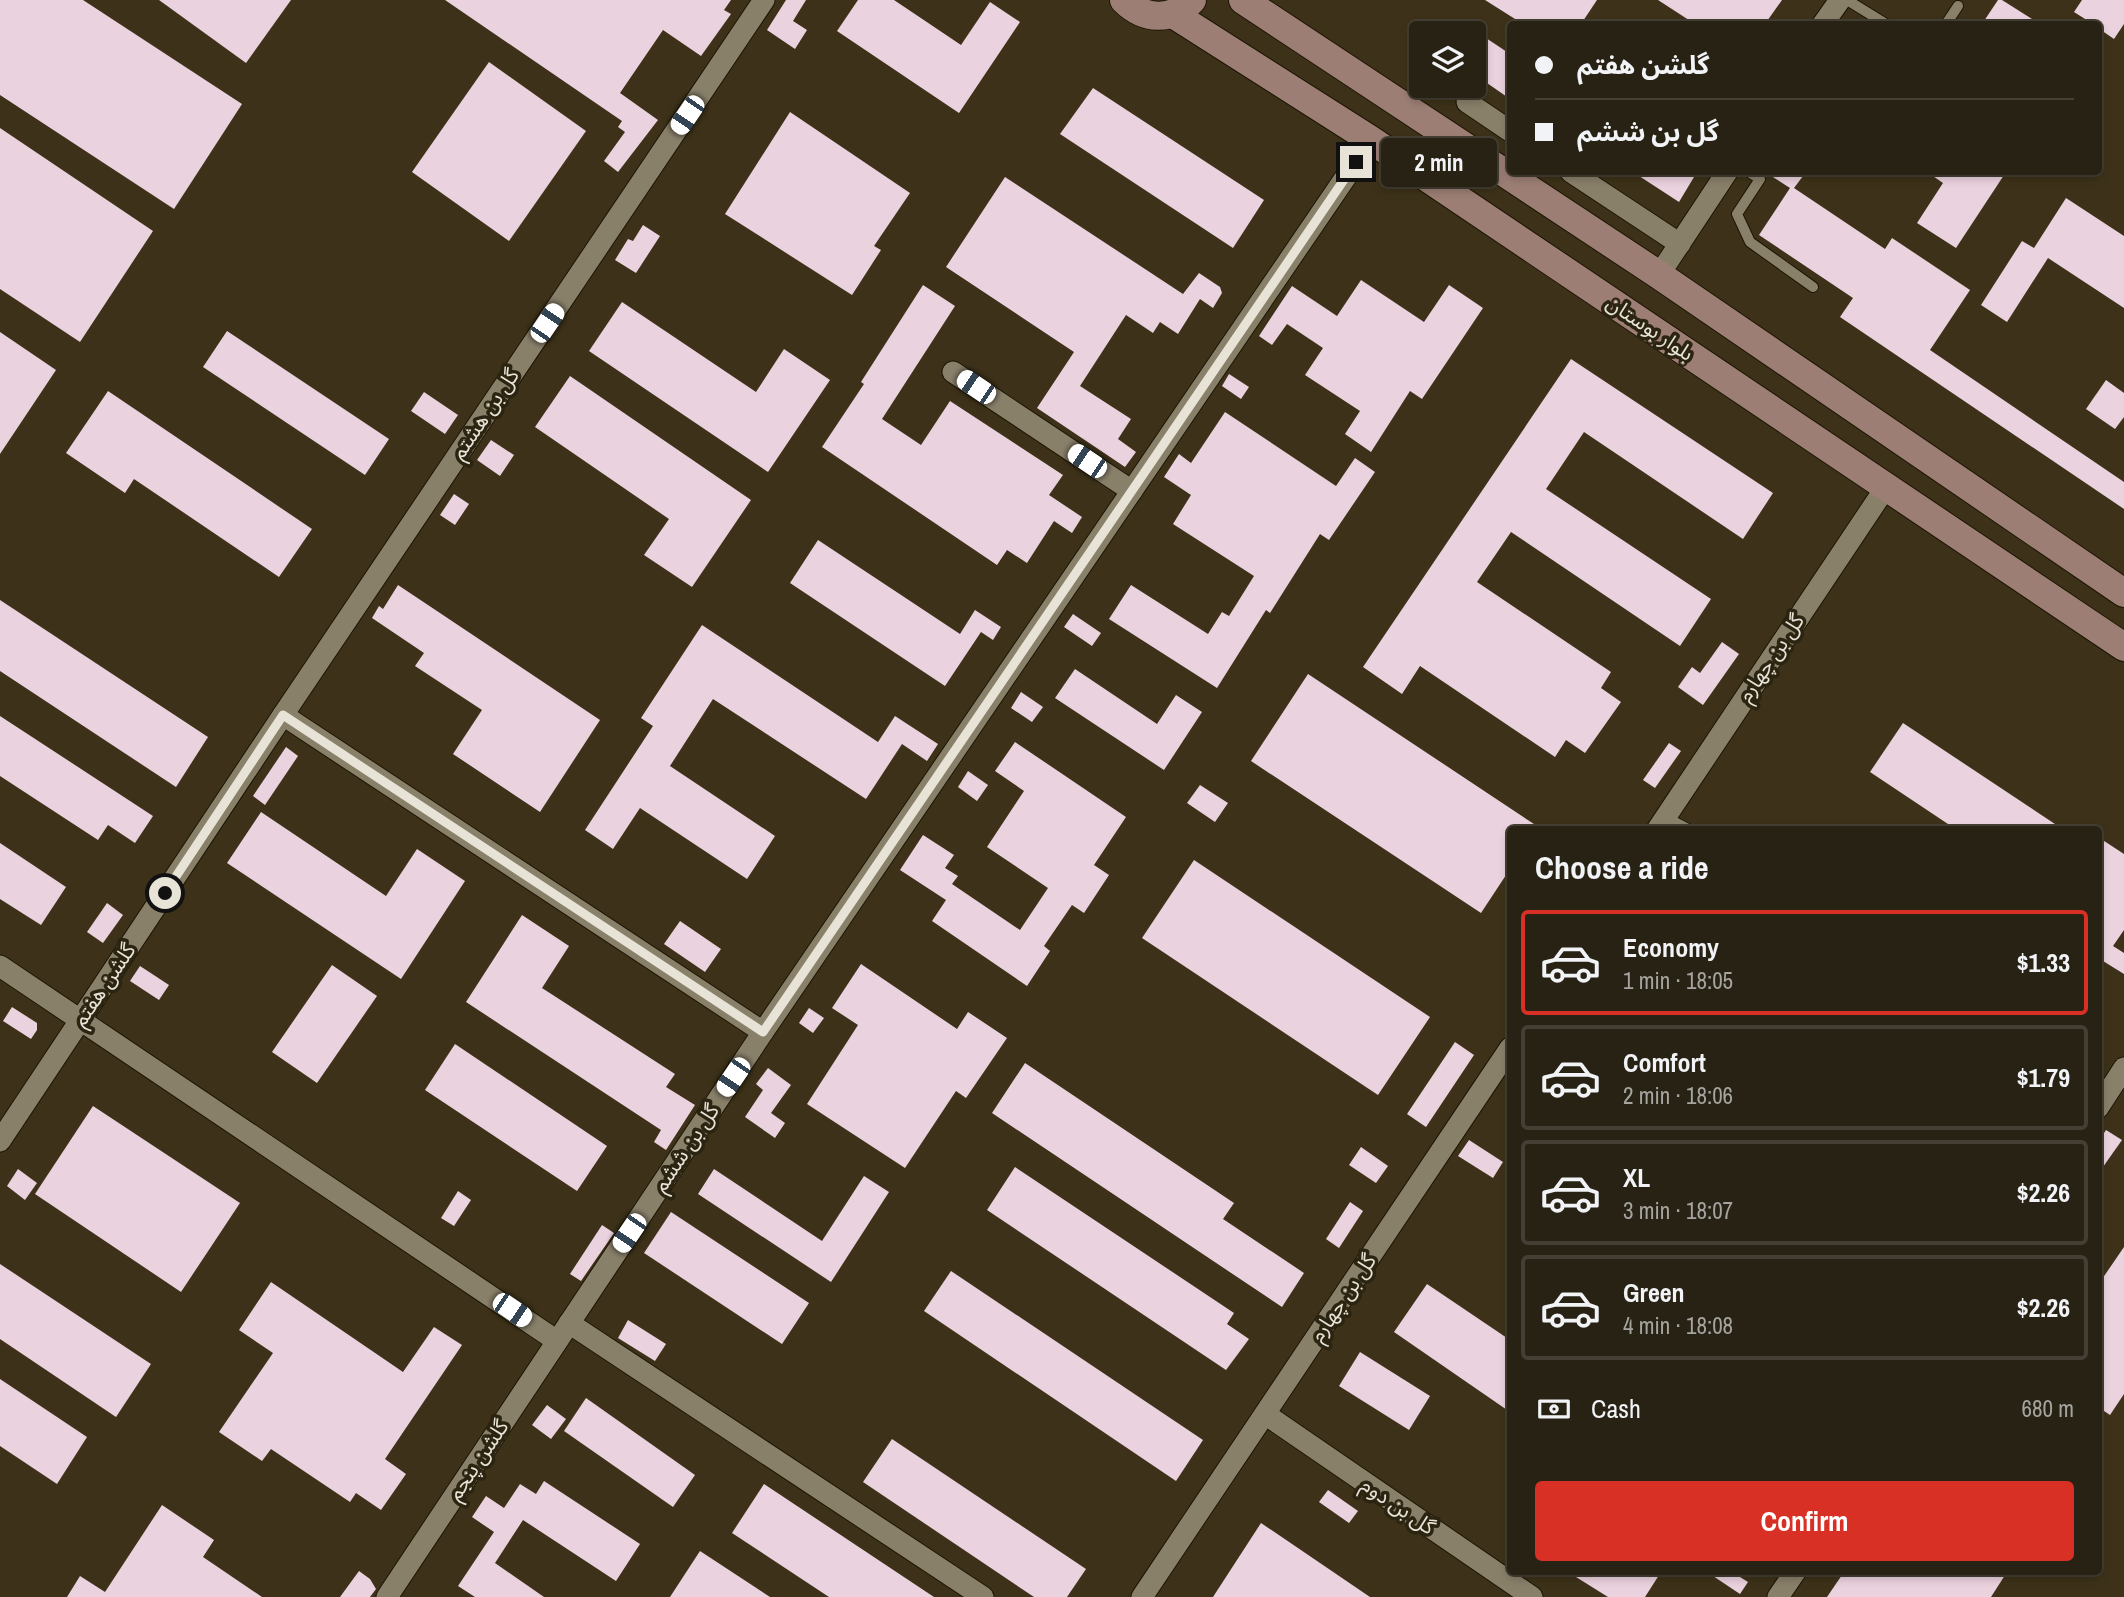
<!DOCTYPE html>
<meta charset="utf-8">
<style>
:root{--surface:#282214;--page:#302a1d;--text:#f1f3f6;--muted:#a5a4a0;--line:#443f34;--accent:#d93025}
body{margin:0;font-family:"Archivo Narrow","Noto Sans Arabic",sans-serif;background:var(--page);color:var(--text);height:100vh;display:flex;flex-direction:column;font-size:26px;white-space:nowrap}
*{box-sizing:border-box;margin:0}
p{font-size:23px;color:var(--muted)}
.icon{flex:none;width:38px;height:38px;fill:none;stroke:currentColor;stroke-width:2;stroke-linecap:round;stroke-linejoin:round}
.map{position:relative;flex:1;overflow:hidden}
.details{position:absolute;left:1507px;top:826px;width:595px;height:749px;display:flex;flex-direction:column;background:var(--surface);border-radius:7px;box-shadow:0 4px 10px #0003,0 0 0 2px var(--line)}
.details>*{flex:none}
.top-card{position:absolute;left:1507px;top:21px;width:595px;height:154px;border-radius:7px;box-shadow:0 4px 10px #0003,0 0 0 2px var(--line);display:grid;align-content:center;height:154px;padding:0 28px;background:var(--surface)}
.fabs{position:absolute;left:1409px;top:21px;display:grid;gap:14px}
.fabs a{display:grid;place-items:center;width:77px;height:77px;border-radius:7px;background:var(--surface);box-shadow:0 4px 10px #0003,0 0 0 2px var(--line);font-size:35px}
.end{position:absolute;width:32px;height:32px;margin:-16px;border:9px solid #e8e3d7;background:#111;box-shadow:0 0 0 4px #111}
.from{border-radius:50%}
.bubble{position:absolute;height:49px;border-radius:7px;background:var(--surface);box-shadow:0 4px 10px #0003,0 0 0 2px var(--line);font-size:23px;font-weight:700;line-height:49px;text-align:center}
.car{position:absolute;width:21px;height:42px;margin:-21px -10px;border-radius:9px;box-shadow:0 0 5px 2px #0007;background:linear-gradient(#fff 24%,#345 0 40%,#fff 0 76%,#345 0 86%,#fff 0)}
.top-card b{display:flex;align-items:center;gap:24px;height:66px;font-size:26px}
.top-card b+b{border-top:2px solid var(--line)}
.top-card i{width:18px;height:18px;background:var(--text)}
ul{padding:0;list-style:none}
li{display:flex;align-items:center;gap:21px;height:105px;margin:0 14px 10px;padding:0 14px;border:4px solid var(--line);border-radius:7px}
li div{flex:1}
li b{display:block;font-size:26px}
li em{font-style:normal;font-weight:700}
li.on{border-color:var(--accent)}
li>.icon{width:63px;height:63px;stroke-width:1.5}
h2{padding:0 28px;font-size:32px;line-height:84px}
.pay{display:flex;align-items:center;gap:18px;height:77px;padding:0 28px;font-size:26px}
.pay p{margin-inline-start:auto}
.button{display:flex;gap:14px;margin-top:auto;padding:14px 28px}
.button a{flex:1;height:80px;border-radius:7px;background:var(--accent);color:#fff;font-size:28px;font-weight:700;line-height:80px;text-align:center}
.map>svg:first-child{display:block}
.built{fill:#3d3219;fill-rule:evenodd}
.building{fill:#ebd2df}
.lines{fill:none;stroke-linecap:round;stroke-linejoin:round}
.lane-casing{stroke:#1d1504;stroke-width:12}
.street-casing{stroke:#1d1504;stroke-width:23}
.secondary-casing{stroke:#1d1504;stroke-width:30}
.lane{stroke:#89806a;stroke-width:10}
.street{stroke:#89806a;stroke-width:21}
.secondary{stroke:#9c7e74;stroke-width:28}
.route{stroke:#e8e3d7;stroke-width:9}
.labels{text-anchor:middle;stroke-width:7;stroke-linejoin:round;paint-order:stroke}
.street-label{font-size:21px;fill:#e8e3d7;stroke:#2b2411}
</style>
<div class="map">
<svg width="2124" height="1597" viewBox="0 0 2124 1597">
<rect width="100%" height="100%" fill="#352d1b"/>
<path class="built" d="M0 0H2124V1597H0ZM1510 24H2098V172H1510ZM1421 33H1474V86H1421ZM1510 830H2098V1572H1510Z"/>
<g class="building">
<polygon points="0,0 83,0 242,104 174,209 0,95"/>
<polygon points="159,0 291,0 246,63"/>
<polygon points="445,0 731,0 724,10 731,14 701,56 663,30 620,93 658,120 618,172 604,161 625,132 618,127 622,121"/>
<polygon points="786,0 806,0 793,21 807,30 795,49 767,30"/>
<polygon points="858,0 894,0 961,45 990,2 1020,22 959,113 837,31"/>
<polygon points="1485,0 1597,0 1581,24 1523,24"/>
<polygon points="1658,0 1782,0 1765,24 1695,24"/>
<polygon points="1998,0 2002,0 2040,24 1982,24"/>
<polygon points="2082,0 2124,0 2124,24 2114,39 2098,28 2098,24 2093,24 2074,12"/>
<polygon points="1474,30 1510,54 1510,99 1474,74"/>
<polygon points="489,62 586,131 509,241 412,172"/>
<polygon points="1093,88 1264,200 1233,248 1060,134"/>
<polygon points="790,112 910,193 874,246 881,250 852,295 725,214"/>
<polygon points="0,128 153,231 80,342 0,289"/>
<polygon points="1633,172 1697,172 1679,202"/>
<polygon points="1765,172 1806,172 1794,188 1885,249 1892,238 1970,290 1930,350 2124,482 2124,509 1840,317 1853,298 1759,235 1790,188"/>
<polygon points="1927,172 2006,172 1956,248 1917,223 1943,183"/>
<polygon points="1005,177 1183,294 1199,273 1220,287 1222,293 1213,308 1200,299 1178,334 1160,322 1153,333 1126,315 1080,386 1131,419 1118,439 1136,452 1125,467 1037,408 1074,352 946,267"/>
<polygon points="2066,198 2124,236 2124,308 2048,258 2007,322 1981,305 2022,241 2034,248"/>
<polygon points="643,225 660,236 636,273 615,260 628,239 633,241"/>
<polygon points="1361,280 1424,322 1449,285 1483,308 1422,399 1410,391 1371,452 1345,434 1360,411 1305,375 1323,348 1287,324 1272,345 1259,336 1292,286 1337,316"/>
<polygon points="923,285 955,306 882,419 921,445 950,401 1063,475 1049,495 1082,517 1072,533 1054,521 1027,563 1007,550 997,565 822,447 864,384 861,382"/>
<polygon points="622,302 756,392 784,349 830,380 768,472 589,351"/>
<polygon points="227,331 389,439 365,475 203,367"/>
<polygon points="0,332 56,370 0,454"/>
<polygon points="1571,359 1773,493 1743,539 1584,432 1546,489 1711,599 1680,646 1511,532 1477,582 1611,672 1601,688 1621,702 1585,753 1566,740 1555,757 1420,666 1402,694 1363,667"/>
<polygon points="1229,374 1249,387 1241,399 1222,386"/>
<polygon points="570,376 751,500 692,587 644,555 669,519 535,427"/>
<polygon points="2106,380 2124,393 2124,417 2115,429 2086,409"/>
<polygon points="108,391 312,529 279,577 134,479 125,493 66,453"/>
<polygon points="424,392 458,415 445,434 411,411"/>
<polygon points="1225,412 1336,486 1355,458 1375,472 1329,540 1320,534 1270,613 1266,610 1217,688 1109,619 1131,585 1208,634 1222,612 1229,616 1254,576 1173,524 1191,495 1164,477 1179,454 1191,463"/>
<polygon points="491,440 514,455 500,476 477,460"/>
<polygon points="454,494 469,504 455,525 440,515"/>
<polygon points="818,540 960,634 975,610 1001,627 993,640 981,632 945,686 790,583"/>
<polygon points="398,585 600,720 540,812 453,754 482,710 415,666 424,653 372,618 379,606 383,609"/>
<polygon points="0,600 208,737 176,787 0,671"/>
<polygon points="1073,614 1101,633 1092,646 1064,627"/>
<polygon points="702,625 878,742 895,716 938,744 927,761 902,744 866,799 713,699 670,766 775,836 747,879 640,808 613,849 585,830 653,726 641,718"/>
<polygon points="1722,642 1739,654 1703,705 1678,687 1692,667 1700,673"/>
<polygon points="1075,669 1157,724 1176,695 1202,712 1164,770 1055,698"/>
<polygon points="1308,674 1543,830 1510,830 1510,869 1481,913 1251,761"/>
<polygon points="1021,692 1043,707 1032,722 1011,708"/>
<polygon points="0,716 153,816 135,843 108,825 98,840 0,776"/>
<polygon points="1903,723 2064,830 1957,830 1870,772"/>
<polygon points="1015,742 1126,817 1094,865 1109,875 1084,913 1072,905 1044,946 1050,951 1027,986 932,921 946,900 900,870 923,835 954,855 945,868 958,876 952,884 1020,930 1048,888 987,847 1024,791 995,771"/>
<polygon points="1669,743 1681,751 1655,788 1643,780"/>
<polygon points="286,747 298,756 265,805 253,796"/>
<polygon points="968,771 988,785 977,801 958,787"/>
<polygon points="1200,785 1228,803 1215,822 1187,803"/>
<polygon points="261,812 386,896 417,849 465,881 401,979 227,863"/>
<polygon points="2098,837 2124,854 2124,930 2113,946 2124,953 2124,974 2103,961 2098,969"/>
<polygon points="0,843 66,887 41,925 0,899"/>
<polygon points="1194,860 1430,1017 1378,1095 1142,938"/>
<polygon points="107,903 123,915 103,943 87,932"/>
<polygon points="522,915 569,946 542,988 675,1074 666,1087 695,1105 666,1150 654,1142 661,1130 466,1002"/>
<polygon points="680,921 721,949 705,972 664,944"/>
<polygon points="861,964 957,1029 968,1012 1007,1038 966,1098 956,1091 905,1168 807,1104 858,1025 832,1008"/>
<polygon points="332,965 377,996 317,1083 272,1052"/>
<polygon points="140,966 169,985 159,1000 130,981"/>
<polygon points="12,1007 37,1023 37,1030 31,1039 3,1021"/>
<polygon points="809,1008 824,1018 813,1033 799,1023"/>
<polygon points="1455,1042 1474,1055 1426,1127 1407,1114"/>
<polygon points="455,1044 607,1146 577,1191 425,1090"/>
<polygon points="1025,1063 1234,1203 1223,1219 1304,1273 1282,1307 992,1113"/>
<polygon points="768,1068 791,1085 771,1113 785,1123 775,1138 745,1117 763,1090 756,1084"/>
<polygon points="93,1106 240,1203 181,1292 35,1194"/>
<polygon points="2106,1130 2122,1140 2098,1174 2098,1142"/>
<polygon points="1469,1140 1503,1162 1493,1178 1458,1156"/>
<polygon points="1361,1147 1388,1166 1376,1183 1349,1165"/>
<polygon points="1015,1167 1234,1313 1227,1324 1249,1339 1226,1370 987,1210"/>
<polygon points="18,1169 37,1183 25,1200 7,1186"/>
<polygon points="714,1169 822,1241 864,1176 889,1192 831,1282 698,1194"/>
<polygon points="458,1191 471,1200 454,1226 441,1218"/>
<polygon points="1350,1202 1363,1211 1339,1248 1326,1239"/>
<polygon points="671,1212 809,1303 782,1344 644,1253"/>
<polygon points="602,1225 614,1233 581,1281 570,1274"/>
<polygon points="2124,1247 2124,1394 2110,1415 2098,1407 2098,1285"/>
<polygon points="0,1264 151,1364 116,1417 0,1339"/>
<polygon points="951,1271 1203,1440 1176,1481 924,1311"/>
<polygon points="271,1282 403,1372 434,1327 462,1345 385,1459 406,1474 381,1510 356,1493 350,1502 271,1449 262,1461 219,1432 273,1353 239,1330"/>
<polygon points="1427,1284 1510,1340 1510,1412 1394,1332"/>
<polygon points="628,1320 666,1344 655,1361 618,1338"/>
<polygon points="1360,1352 1430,1396 1409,1430 1339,1386"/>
<polygon points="0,1379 87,1437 57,1484 0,1446"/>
<polygon points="586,1398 695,1475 673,1507 564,1431"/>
<polygon points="547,1405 566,1419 551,1439 532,1425"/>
<polygon points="892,1439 1086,1569 1067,1597 1034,1597 863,1482"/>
<polygon points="544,1481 640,1544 616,1581 523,1520 495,1563 544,1597 475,1597 458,1586 494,1532 472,1517 486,1496 504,1508 520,1484 536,1494"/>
<polygon points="764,1484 934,1597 829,1597 732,1533"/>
<polygon points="1328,1490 1358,1511 1349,1523 1319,1502"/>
<polygon points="162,1505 214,1540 203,1557 262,1597 67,1597 80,1576 105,1592"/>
<polygon points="1261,1523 1370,1597 1213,1597"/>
<polygon points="700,1551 770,1597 670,1597"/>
<polygon points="359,1571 370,1579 376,1589 370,1597 340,1597"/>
<polygon points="1568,1572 1661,1572 1645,1597 1608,1597"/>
<polygon points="1707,1572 1732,1572 1748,1582 1740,1594"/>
<polygon points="1844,1572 2007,1572 1991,1597 1827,1597"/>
</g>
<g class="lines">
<defs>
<g id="lane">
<polyline points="1847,0 1886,24"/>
<polyline points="1946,24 1958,6"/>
<polyline points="1749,172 1760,179 1737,214 1750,242 1813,287"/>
<polyline points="1665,817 1690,830"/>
</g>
<g id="street">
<polyline points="1823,24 1840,0"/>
<polyline points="1467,102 1510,131"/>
<polyline points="1571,172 1680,244"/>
<polyline points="1659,275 1727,172"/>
<polyline points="953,372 1132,491"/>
<polyline points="283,715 763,1032"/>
<polyline points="1657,830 1886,487"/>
<polyline points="0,966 557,1341"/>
<polyline points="2098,1108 2124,1068"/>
<polyline points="0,1141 283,715 764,0"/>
<polyline points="569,1323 983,1597"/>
<polyline points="1265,1414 1532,1597"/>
<polyline points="387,1597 763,1032 1371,140"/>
<polyline points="1142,1597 1510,1048"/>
<polyline points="1778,1597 1795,1572"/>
</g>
<g id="secondary">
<path d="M1124 0C1144 20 1172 22 1192 0"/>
<polyline points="1243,0 1659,275 2124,593"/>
<polyline points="1173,14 1371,140 2124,647"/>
</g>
</defs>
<use href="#lane" class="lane-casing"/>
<use href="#street" class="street-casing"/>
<use href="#secondary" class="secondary-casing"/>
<use href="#lane" class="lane"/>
<use href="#street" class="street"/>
<use href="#secondary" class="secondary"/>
</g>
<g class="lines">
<polyline class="route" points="165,893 283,715 763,1032 1356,162"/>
</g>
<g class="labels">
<g class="street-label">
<text transform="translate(1650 328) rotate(34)" y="7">بلوار بوستان</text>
<text transform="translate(485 414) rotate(-56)" y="7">گل بن هشتم</text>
<text transform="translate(1771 658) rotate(-56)" y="7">گل بن چهارم</text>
<text transform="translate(104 985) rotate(-56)" y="7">گلشن هفتم</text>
<text transform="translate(686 1148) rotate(-56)" y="7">گل بن ششم</text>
<text transform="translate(1343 1298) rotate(-56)" y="7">گل بن چهارم</text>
<text transform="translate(478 1460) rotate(-56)" y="7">گلشن پنجم</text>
<text transform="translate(1398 1506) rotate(34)" y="7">گل بن دوم</text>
</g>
</g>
</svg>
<div class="fabs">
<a><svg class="icon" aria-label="layers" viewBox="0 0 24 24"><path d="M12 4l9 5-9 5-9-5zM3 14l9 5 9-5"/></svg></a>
</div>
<i class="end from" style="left:165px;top:893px"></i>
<i class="end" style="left:1356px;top:162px"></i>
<div class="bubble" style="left:1381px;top:138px;width:116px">2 min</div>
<i class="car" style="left:687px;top:115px;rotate:214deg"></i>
<i class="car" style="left:547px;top:323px;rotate:34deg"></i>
<i class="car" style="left:976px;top:387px;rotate:304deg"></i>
<i class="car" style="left:1087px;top:461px;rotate:304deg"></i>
<i class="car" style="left:733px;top:1077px;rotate:214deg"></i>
<i class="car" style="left:629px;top:1233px;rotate:214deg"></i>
<i class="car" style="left:512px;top:1310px;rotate:124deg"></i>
<div class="top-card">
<b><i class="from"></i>گلشن هفتم</b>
<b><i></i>گل بن ششم</b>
</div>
<section class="details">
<h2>Choose a ride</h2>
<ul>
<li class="on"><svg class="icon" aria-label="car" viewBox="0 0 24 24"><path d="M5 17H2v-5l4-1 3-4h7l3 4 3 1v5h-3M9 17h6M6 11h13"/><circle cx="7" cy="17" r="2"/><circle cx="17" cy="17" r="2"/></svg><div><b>Economy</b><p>1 min · 18:05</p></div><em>$1.33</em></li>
<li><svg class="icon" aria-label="car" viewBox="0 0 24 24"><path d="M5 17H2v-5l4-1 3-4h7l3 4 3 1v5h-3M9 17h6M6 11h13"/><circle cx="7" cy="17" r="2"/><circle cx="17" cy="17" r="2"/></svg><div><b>Comfort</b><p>2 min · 18:06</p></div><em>$1.79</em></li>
<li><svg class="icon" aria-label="car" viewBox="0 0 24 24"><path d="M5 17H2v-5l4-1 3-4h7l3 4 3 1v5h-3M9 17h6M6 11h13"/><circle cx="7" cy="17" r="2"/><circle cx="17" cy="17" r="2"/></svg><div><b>XL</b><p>3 min · 18:07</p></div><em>$2.26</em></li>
<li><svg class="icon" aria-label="car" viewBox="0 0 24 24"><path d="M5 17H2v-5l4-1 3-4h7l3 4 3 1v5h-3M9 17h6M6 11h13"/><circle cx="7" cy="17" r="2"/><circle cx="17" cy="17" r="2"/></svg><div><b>Green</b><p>4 min · 18:08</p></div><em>$2.26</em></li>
</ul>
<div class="pay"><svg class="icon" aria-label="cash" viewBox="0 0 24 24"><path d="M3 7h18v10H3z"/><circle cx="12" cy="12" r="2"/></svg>Cash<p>680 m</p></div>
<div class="button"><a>Confirm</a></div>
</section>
</div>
